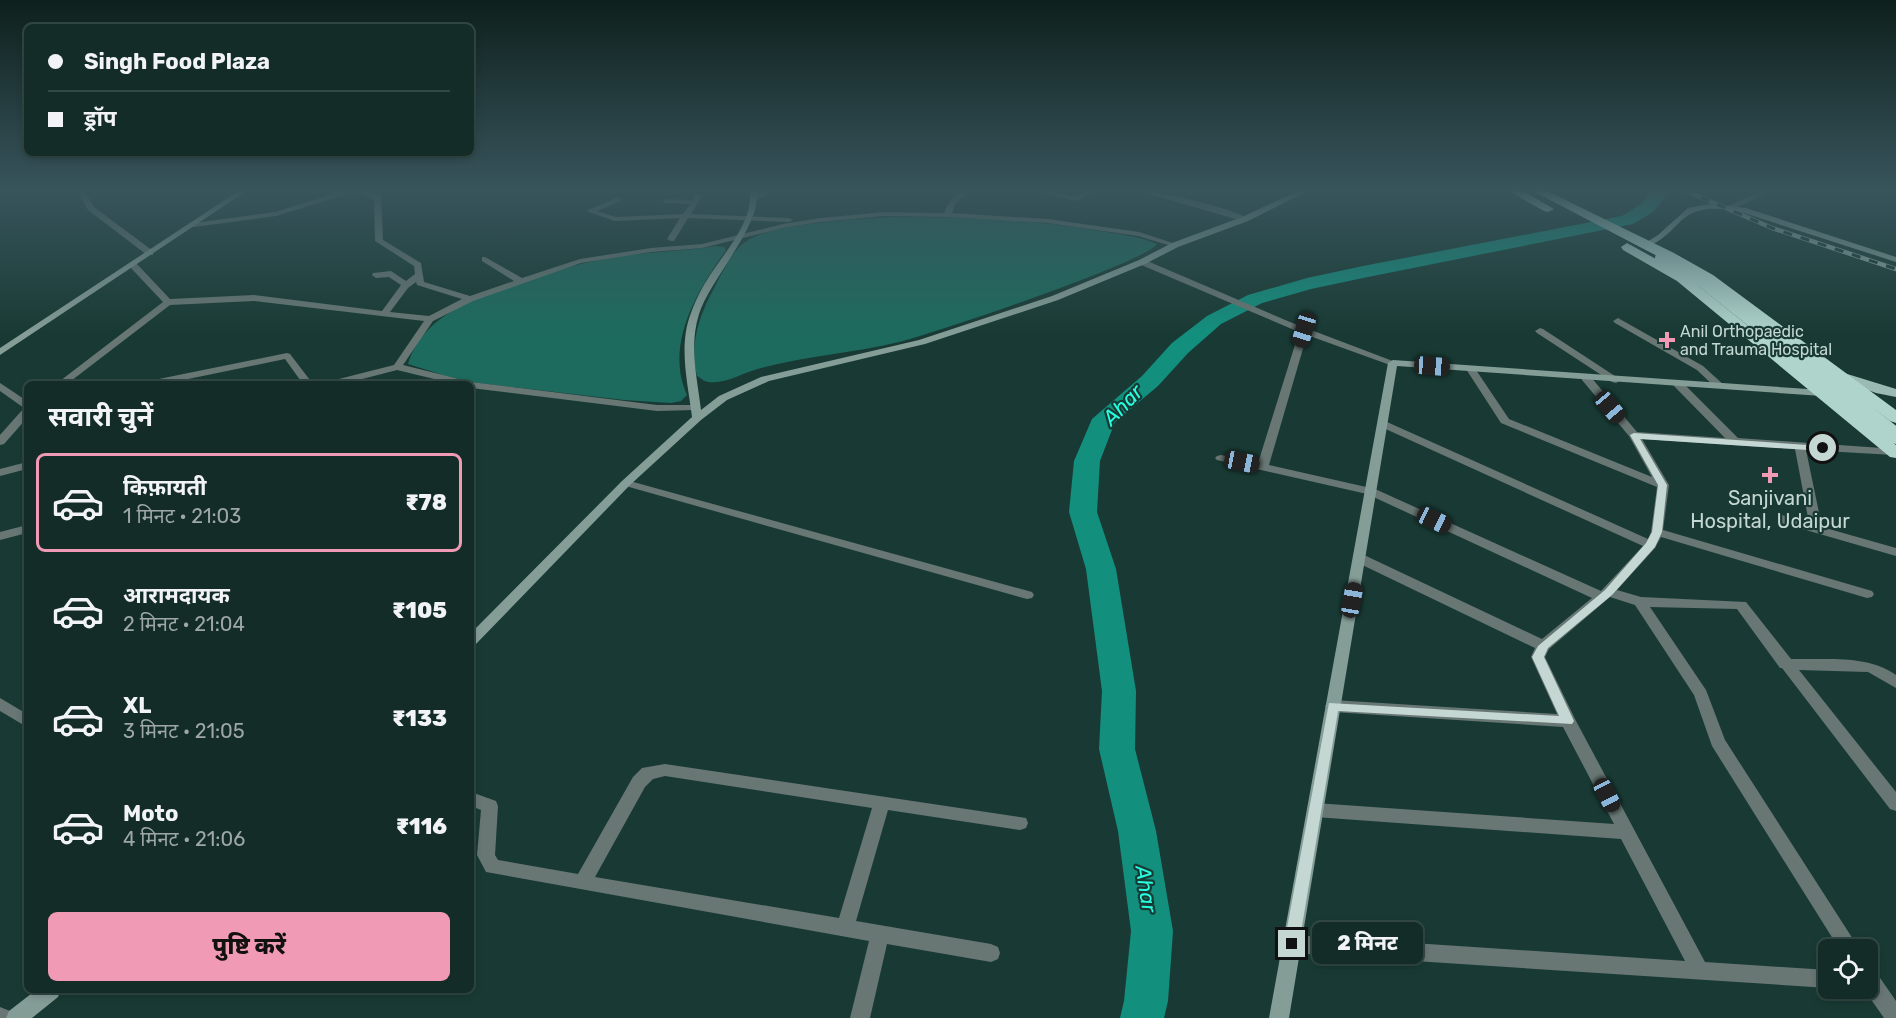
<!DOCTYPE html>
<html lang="hi">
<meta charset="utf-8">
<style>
:root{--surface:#132c27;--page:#1c342f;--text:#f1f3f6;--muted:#9da7a7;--line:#324844;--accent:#f09ab5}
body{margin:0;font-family:Rubik,"Noto Sans Devanagari",sans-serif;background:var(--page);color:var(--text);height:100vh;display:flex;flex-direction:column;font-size:22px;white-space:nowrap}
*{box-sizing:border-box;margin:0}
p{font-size:20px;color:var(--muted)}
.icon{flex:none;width:33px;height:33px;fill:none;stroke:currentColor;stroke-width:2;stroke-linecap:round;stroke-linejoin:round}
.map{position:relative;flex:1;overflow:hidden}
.panel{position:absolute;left:24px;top:381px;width:450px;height:612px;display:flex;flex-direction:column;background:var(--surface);border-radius:9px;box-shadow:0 3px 9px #0003,0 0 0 2px var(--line)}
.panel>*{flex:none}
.hud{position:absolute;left:24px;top:24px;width:450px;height:132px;border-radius:9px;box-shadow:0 3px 9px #0003,0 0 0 2px var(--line);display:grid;align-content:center;height:132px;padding:0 24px;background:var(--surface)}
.tools{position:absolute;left:1818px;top:939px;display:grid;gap:12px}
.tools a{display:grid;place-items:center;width:60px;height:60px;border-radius:9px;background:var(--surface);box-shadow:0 3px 9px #0003,0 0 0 2px var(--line);font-size:30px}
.end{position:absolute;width:27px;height:27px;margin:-14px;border:8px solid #c5d7d3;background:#111;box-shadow:0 0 0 3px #111}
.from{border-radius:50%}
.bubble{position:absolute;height:42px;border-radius:9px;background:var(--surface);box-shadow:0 3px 9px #0003,0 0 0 2px var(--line);font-size:20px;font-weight:800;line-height:42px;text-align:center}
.car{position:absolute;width:18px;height:36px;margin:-18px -9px;border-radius:8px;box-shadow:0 0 4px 2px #0007;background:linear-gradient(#222 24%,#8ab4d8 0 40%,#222 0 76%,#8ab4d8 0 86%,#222 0)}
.hud b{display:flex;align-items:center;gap:21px;height:57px;font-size:22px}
.hud b+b{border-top:2px solid var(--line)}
.hud i{width:15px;height:15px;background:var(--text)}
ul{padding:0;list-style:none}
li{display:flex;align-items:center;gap:18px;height:99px;margin:0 12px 9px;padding:0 12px;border:3px solid transparent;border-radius:9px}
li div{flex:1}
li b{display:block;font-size:22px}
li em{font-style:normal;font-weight:800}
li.on{border-color:var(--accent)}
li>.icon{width:54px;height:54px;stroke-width:1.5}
h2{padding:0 24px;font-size:27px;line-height:72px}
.cta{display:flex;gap:12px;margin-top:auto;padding:12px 24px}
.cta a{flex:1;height:69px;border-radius:9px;background:var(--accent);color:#111;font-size:24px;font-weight:800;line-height:69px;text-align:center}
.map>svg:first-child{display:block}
.green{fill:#1d6b5e}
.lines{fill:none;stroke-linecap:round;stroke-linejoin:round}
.river{fill:#138f7e;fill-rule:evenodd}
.street{fill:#687774;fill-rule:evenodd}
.secondary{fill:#859d97;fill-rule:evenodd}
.primary{fill:#9bbab3;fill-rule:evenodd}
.highway{fill:#afd4cc;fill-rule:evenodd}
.rail-casing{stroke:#93a9a4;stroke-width:4.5}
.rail{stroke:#193a34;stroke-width:3;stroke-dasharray:9;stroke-linecap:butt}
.highway-bridge-far1{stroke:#afd4cc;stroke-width:12}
.highway-bridge{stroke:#afd4cc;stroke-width:16}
.route{fill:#c5d7d3}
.poi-dot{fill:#f09ab5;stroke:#193a34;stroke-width:2}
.labels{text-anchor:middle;stroke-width:4.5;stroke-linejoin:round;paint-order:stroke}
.far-poi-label{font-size:16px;fill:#c5d7d3;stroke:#193a34;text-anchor:start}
.poi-label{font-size:20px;fill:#c5d7d3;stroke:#193a34}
.water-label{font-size:21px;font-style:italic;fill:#26fee0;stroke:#193a34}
</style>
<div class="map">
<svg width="1896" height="1018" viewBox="0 0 1896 1018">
<rect width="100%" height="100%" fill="#193a34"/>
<g class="green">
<path d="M893 217C962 217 1031 219 1099 231 1119 234 1139 236 1157 244 1146 262 932 334 899 342 854 353 806 356 761 368 744 372 727 384 709 382 704 382 701 378 697 376 690 348 697 322 710 296 720 278 730 251 748 240 777 223 858 219 893 217Z"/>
<path d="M716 246 724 247 726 250C698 290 664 344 687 395L681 401 671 403 624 400 478 383 446 376 408 364C412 350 421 336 432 326 466 294 569 264 616 257 649 251 683 252 716 246Z"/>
</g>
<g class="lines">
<polygon class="river" points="1652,190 1671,190 1653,212 1633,224 1363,278 1311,289 1262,303 1221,324 1188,353 1158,386 1115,422 1100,461 1097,512 1116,569 1136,691 1135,749 1156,831 1173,931 1168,1001 1164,1018 1120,1018 1124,1001 1131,931 1118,831 1099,749 1102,691 1086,569 1069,512 1074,461 1092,419 1142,376 1172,343 1207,316 1248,295 1307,278 1363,266 1622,216 1641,204"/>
<g class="street">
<polygon points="77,190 84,190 94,207 153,251 153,255 147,255 88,210"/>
<path d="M344 190H364L381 196 383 240 421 263 424 282 470 296 514 281 482 261V257H485L522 278 580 259 651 248 702 244 783 224 820 218 884 212 944 213C949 200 958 190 972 190L955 204 952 213 1048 219 1139 232 1179 245 1175 247 1138 236 1048 223 947 217 884 216 820 222 783 228 702 248 651 252 581 263 473 301 433 321 403 365 471 382 657 405H698L699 407 698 409 694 410 657 411 471 388V384H455L397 370 343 384H326L327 382 394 365 424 321 254 301 170 305 67 384H56L163 302 130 267 129 265 133 263H136L170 299 254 295 382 311 401 285 389 277 376 278 372 275 373 273 391 271 406 281 415 274 414 266 375 241 374 199 355 192 276 216 194 227 190 225 194 223 275 212ZM416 282 417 285 462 299 429 316 390 312 408 288Z"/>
<polygon points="765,190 775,190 757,200 750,198"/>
<polygon points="1026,190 1042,190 1076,197 1088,190 1097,190 1077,201"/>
<path d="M1135 190C1156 190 1232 208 1249 219L1242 221Z"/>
<polygon points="1764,190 1774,190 1733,209 1726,207"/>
<polygon points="1888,190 1896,190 1896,194"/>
<polygon points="696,193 703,195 691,214 789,218 793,220 789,222 688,218 674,241 671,241 667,239 680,218 615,221 586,211 618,197 622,199 621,201 597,211 616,217 683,214 690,204 666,203 662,201 666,199 692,200"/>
<path d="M1139 260H1145L1290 322 1398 363 1393 366 1390 365 1307 335 1269 465 1375 489 1601 591 1643 546 1379 426 1378 424 1379 422H1387L1648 539 1651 532 1657 487 1501 423 1466 369 1468 367H1474L1509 419 1652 477 1629 436 1582 380V376H1590L1637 432 1725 438 1674 386 1673 384 1678 381 1682 382 1738 438 1896 449V455H1894L1806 450 1822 527 1896 548V556L1778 522 1776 519 1778 516 1782 515 1809 523 1795 449 1642 439 1669 485 1663 530 1872 591 1874 594 1872 597 1867 598 1661 537 1655 548 1617 590 1641 597 1746 602 1791 659C1825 660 1867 654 1896 675V688L1868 672 1799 670 1896 792V811L1890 809 1782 668H1780L1737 609 1650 607 1706 690 1725 740 1860 950H1840L1712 746 1694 695 1635 605 1610 597 1549 649 1545 657 1576 721 1705 962 1828 970V988L1292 953 1285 950 1283 944 1285 938 1292 935 1685 961 1621 839 1315 817 1309 815 1307 810 1309 805 1315 803 1614 824 1563 727 1333 712 1328 710 1325 706 1328 702 1333 700 1557 714 1531 657 1535 648 1354 561 1353 558 1354 555H1364L1542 639 1592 598 1367 494 1217 460 1215 458 1217 456 1221 455 1258 463 1299 332 1139 264Z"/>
<polygon points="1618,318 1703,366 1725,386 1724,388 1716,388 1697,370 1615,323 1613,321"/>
<polygon points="1540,328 1543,329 1621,380 1616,383 1612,382 1537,333 1535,331"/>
<polygon points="287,353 290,354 313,384 303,384 285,359 164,384 144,384 149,381"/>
<polygon points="0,383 27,401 27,418 4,444 0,445 0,435 24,408 0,391"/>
<polygon points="27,462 27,469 0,476 0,469"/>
<polygon points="626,480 1032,592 1034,595 1032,598 1027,599 622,485 620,483"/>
<polygon points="27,525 27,533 0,540 0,532"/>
<polygon points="0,698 27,714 27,727 0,711"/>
<path d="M665 764 1026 818 1028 823 1026 828 1020 830 888 810 856 921 991 944 998 947 1000 953 998 959 991 962 887 944 870 1018H850L869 941 486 872 477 855 481 810 471 806V792L496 801 498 806 495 855 498 860 578 874 633 777 642 768ZM665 776 872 808 839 918 595 877 645 787 653 779Z"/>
<polygon points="1868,972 1878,975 1896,1001 1896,1018 1884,1018 1863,988 1868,988"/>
<polygon points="0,1007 10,1011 13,1018 0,1018"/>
</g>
<g class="secondary">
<polygon points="240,190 248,190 0,355 0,348"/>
<path d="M749 190H756C764 223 710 279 699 314 689 346 697 377 701 410L719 396 761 377 919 340 1052 296 1139 260 1172 243 1242 217 1300 190H1310L1248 221 1178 247 1145 264 1058 300 925 344 769 381 727 400 701 420 630 485 476 644 471 646V633L622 481 692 417C688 383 678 346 691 313 695 302 701 289 707 280 721 256 756 220 749 190Z"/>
<path d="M1709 204 1746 208 1896 257V262L1741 212C1722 208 1699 205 1683 219 1671 230 1662 242 1646 247L1642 245 1658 235 1688 208Z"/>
<polygon points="1393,360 1822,390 1827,393 1822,396 1397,366 1289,1018 1269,1018 1388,363"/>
<polygon points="36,990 61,990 58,997 32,1018 6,1018 9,1011"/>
</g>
<polygon class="primary" points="1844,373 1896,389 1896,397 1876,393 1840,380 1838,377"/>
<g class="highway">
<polygon points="1507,190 1521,190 1554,209 1548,212 1544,211"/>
<polygon points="1531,190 1545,190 1674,253 1713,275 1896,410 1896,423 1890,421 1705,281"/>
<polygon points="1627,243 1685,275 1896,445 1896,458 1890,457 1677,281 1623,250 1621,247"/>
</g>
<defs>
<polyline id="rail" points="1684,190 1772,228 1896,269"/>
</defs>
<use href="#rail" class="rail-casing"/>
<use href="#rail" class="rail"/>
<polyline class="highway-bridge-far1" points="1661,258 1703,282 1758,326"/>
<polyline class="highway-bridge" points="1756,325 1896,436"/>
</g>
<linearGradient id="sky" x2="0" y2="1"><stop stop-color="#0e201d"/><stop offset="0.57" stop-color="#38555c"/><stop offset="1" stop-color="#38555c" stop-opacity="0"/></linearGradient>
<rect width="1896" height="333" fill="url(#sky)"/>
<polygon class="route" points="1634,433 1823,446 1828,448 1823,451 1640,439 1667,485 1662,532 1655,547 1612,595 1548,648 1544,657 1574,721 1572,724 1338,711 1299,944 1297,949 1292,951 1286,949 1284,944 1329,703 1559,716 1532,657 1538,646 1605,590 1646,543 1652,532 1658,485 1630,435"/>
<g class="poi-dot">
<path d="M1664 331h6v6h6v6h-6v6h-6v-6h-6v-6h6z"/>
<path d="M1767 466h6v6h6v6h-6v6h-6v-6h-6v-6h6z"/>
</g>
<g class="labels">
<g class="far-poi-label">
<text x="1680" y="337">Anil Orthopaedic<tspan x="1680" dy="18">and Trauma Hospital</tspan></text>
</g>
<g class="poi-label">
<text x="1770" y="505">Sanjivani<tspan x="1770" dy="23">Hospital, Udaipur</tspan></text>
</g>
<g class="water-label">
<text transform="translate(1123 405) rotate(-46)" y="7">Ahar</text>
<text transform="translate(1146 889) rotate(81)" y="7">Ahar</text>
</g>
</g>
</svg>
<div class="tools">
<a><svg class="icon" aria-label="locate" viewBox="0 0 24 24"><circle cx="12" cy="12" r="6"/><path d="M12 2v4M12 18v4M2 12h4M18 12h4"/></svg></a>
</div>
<i class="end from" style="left:1823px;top:448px"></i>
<i class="end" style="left:1292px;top:944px"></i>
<div class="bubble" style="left:1312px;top:922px;width:111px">2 मिनट</div>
<i class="car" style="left:1304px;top:330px;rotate:197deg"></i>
<i class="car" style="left:1432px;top:366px;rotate:94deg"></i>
<i class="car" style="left:1610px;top:407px;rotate:140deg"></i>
<i class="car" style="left:1242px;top:462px;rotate:101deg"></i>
<i class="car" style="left:1434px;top:520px;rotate:115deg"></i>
<i class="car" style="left:1352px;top:600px;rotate:10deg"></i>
<i class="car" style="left:1607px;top:795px;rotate:152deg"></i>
<div class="hud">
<b><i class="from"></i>Singh Food Plaza</b>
<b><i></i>ड्रॉप</b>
</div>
<section class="panel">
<h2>सवारी चुनें</h2>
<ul>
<li class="on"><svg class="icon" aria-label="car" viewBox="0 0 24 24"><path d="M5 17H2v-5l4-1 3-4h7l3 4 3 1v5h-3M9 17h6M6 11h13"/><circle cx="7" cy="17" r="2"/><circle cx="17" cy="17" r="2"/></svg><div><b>किफ़ायती</b><p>1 मिनट · 21:03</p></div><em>₹78</em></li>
<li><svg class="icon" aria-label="car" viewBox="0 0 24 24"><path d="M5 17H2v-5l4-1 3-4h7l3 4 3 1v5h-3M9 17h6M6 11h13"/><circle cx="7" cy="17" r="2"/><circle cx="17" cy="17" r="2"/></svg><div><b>आरामदायक</b><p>2 मिनट · 21:04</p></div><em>₹105</em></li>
<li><svg class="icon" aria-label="car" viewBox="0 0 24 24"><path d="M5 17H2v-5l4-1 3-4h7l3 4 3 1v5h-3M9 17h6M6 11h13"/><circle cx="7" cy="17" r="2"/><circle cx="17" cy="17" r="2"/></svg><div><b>XL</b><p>3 मिनट · 21:05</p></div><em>₹133</em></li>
<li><svg class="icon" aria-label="car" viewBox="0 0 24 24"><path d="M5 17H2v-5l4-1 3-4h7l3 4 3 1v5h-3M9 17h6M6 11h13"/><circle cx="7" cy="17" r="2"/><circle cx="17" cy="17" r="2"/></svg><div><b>Moto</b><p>4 मिनट · 21:06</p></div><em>₹116</em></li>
</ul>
<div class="cta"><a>पुष्टि करें</a></div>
</section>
</div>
